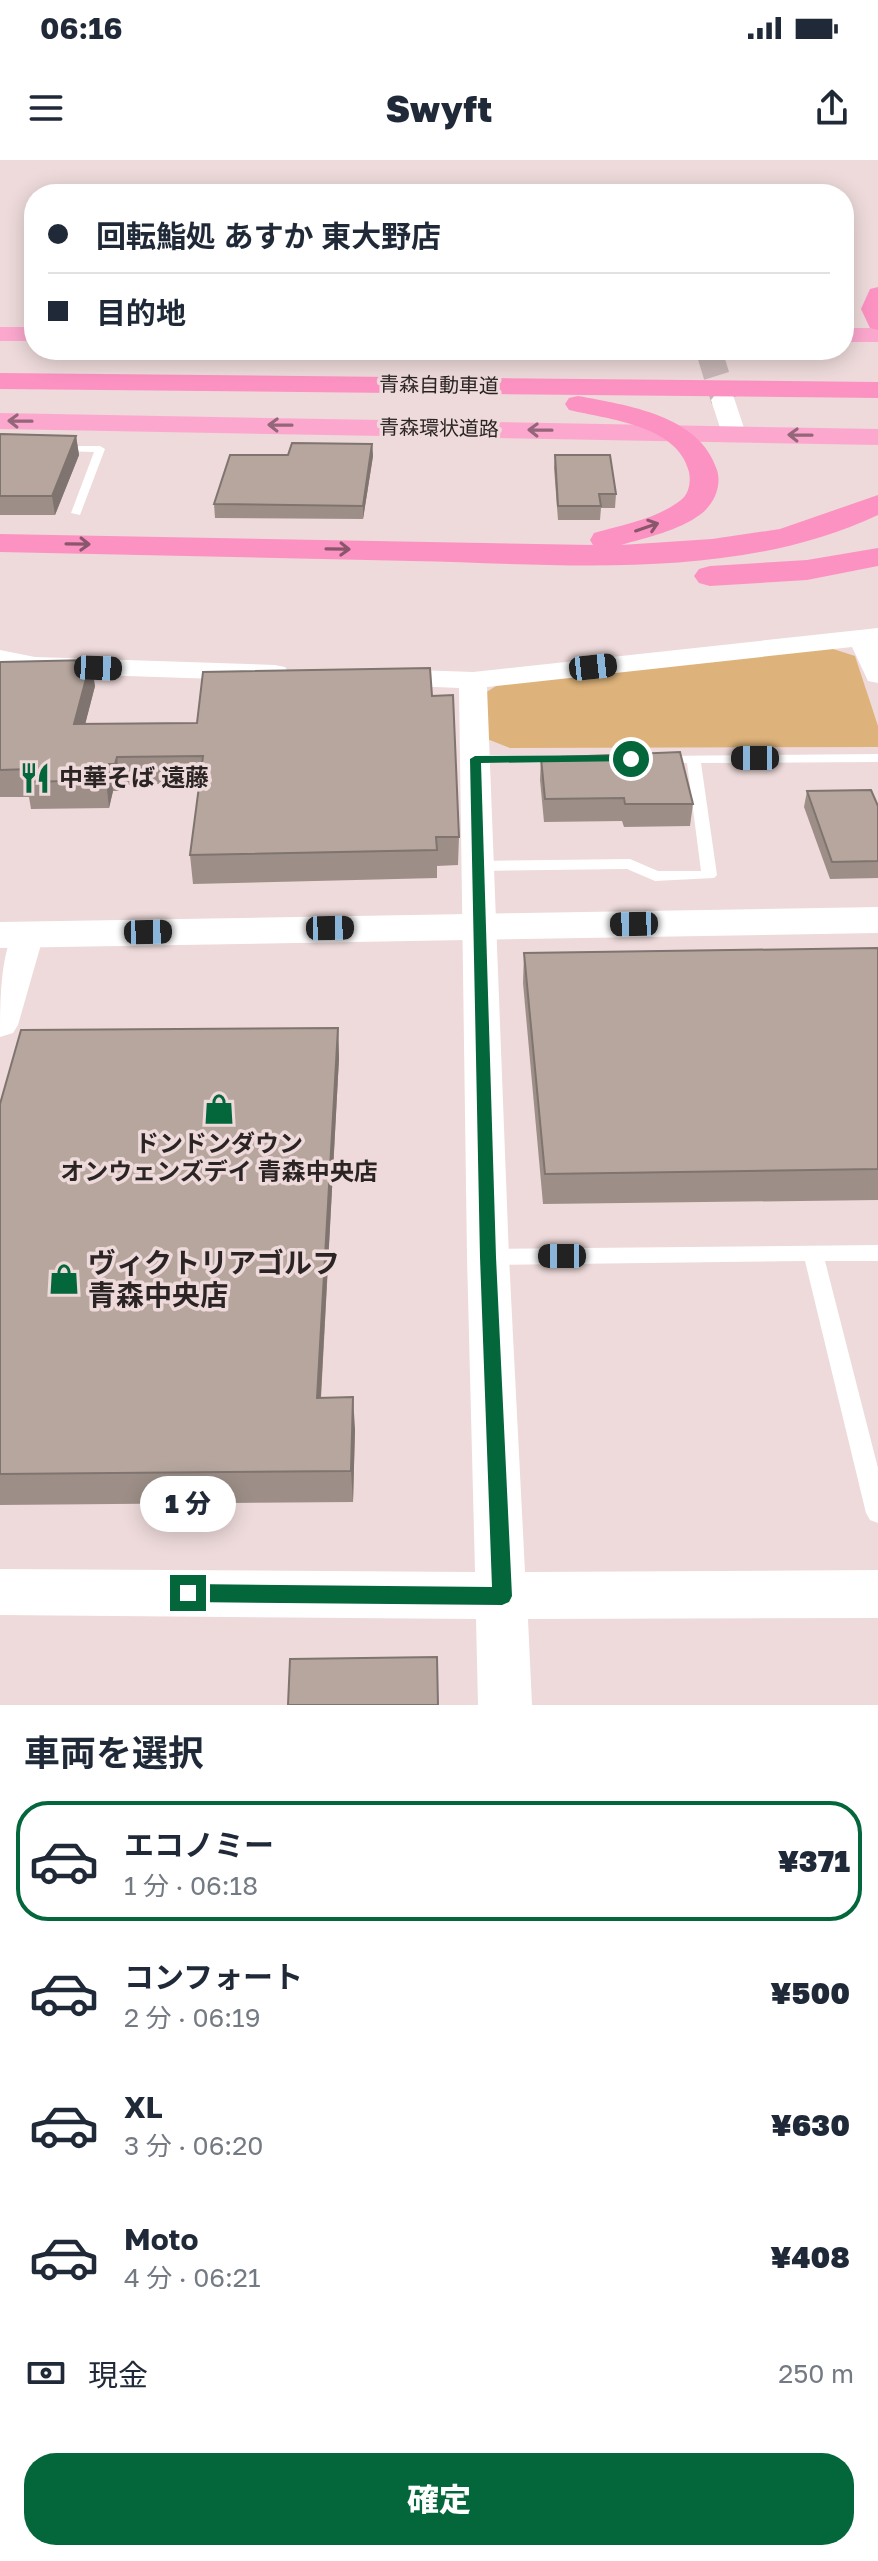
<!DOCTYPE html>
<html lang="ja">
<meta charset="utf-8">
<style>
:root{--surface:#fff;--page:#f2f2f3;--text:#1f2937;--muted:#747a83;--line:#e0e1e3;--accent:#04663b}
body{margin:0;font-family:"Golos Text","Noto Sans JP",sans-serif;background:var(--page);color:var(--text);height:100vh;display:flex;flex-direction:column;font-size:30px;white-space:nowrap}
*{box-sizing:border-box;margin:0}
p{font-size:26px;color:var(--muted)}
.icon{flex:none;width:44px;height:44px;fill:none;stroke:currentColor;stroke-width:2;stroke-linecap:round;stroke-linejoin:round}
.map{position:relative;height:1545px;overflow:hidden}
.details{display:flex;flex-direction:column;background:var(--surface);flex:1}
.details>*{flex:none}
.banner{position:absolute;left:24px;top:24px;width:830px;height:176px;border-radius:32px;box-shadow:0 4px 20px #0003;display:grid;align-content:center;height:176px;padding:0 24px;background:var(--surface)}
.end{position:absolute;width:36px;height:36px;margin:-18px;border:10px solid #04663b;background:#fff;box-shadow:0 0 0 4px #fff}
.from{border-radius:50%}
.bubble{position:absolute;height:56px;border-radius:28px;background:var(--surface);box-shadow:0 4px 20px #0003;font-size:26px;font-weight:800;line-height:56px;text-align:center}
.car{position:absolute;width:24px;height:48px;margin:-24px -12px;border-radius:10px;box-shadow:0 0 6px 2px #0007;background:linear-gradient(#222 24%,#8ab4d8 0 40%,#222 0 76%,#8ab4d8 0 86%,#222 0)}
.banner b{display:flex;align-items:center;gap:28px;height:76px;font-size:30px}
.banner b+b{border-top:2px solid var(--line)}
.banner i{width:20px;height:20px;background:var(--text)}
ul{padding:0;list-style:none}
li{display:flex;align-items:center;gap:24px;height:120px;margin:0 16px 12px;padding:0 8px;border:4px solid transparent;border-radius:32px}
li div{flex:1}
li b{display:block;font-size:30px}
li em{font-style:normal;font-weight:800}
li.on{border-color:var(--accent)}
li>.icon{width:72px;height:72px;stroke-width:1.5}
h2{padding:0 24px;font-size:36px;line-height:96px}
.pay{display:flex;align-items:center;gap:20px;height:88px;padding:0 24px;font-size:30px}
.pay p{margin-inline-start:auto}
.action{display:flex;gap:16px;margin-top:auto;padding:16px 24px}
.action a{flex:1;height:92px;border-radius:32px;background:var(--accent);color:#fff;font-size:32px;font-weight:800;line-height:92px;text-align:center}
.status{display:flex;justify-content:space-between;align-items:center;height:56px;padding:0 40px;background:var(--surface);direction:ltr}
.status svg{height:22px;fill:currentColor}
header{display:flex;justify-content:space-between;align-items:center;height:104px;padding:0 24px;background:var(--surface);font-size:36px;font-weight:800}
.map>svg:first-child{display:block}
.green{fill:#deb37b}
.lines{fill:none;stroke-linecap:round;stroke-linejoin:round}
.tertiary-tunnel{stroke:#c7b6b6;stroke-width:26;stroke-dasharray:26 13;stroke-linecap:butt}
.service{fill:#fff;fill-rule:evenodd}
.minor{fill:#fff;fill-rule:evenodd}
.tertiary{fill:#fff;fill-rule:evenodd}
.trunk{fill:#fca8ce;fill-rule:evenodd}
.motorway{fill:#fc92c2;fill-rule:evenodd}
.wall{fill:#9d8f88}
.shaded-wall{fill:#7f746f}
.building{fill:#b6a69e;stroke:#7f746f;stroke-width:2}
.oneway{stroke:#946679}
.oneway2{stroke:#89566b}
.route{fill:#04663b}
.labels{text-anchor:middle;stroke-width:7;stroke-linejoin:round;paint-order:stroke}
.far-street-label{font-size:20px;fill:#2b2424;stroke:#eedada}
.poi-label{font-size:24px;font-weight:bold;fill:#2b2424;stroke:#eedada;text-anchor:start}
.near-poi-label{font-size:28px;font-weight:bold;fill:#2b2424;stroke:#eedada;text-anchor:start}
</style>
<div class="status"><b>06:16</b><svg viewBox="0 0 49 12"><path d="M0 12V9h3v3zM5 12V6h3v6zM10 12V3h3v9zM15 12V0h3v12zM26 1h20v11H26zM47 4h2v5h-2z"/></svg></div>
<header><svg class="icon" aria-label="menu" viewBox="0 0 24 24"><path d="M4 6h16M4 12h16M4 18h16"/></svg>Swyft<svg class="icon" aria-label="share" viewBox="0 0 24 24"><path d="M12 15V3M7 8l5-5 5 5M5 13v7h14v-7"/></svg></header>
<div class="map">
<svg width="878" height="1545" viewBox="0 0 878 1545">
<rect width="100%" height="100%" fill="#eedada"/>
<polygon class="green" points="830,488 855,496 878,566 878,587 510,588 487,579 485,533 499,524"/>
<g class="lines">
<polyline class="tertiary-tunnel" points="709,191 724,240"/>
<g class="service">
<polygon points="54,286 100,286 105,289 80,355 71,353 94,292 58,291 54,290"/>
<polygon points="878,594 878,602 701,603 717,715 714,718 655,721 627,709 479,711 471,706 479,701 630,699 658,711 701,711 687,603 655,602 653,599 655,596"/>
<polygon points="475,595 560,595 567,599 560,603 470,602 468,599"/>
<polygon points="878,1085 878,1101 825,1101 878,1308 878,1363 870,1360 866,1353 805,1101 490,1105 483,1102 480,1097 483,1092 490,1089"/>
</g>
<g class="minor">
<polygon points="878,468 878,523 868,521 852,487 487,527 509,1097 525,1412 878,1410 878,1458 528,1459 532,1545 478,1545 476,1459 0,1455 0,1409 475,1412 467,1097 459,528 388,525 378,523 374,517 378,511 388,509 473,512"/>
<polygon points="0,490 35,497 275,505 285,507 289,513 285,519 275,521 35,513 0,506"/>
<path d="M27 764 39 767 44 774 18 865 13 873 0 877C0 841 0 798 15 767Z"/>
</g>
<g class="tertiary">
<path d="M696 190H720L721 191 717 196C708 198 702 198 696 190Z"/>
<polygon points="724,232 733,235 746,274 742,280 724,280 711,240 715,235"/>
<polygon points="878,747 878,773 0,788 0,762"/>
</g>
<g class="trunk">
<rect x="0" y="167" width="34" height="14"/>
<rect x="844" y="168" width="34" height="14"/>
<polygon points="0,253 878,269 878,285 0,269"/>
</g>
<g class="motorway">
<polygon points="878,127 878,170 870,168 861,149 870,129"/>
<polygon points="0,213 878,222 878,238 0,229"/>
<path d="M578 236C626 245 700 255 717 310 722 326 714 344 701 354 678 371 648 377 621 385L712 379 780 369 878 335V355C735 422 565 404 412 401 275 398 137 395 0 392V374L593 385 590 380 594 373C622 365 657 359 681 340 689 334 691 322 689 312 678 265 607 259 569 250L565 244 569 238Z"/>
<polygon points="878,388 878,406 807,420 710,426 699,423 694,416 699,409 710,406 807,400"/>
</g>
</g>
<g class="wall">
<polygon points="0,274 76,276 79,295 55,355 0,355"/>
<polygon points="372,284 373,296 363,359 215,358 214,344 288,295"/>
<polygon points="555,295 616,334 615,348 601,348 600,360 558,360 554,308"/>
<polygon points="0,502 95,526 85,564 197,563 432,536 459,677 458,705 437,706 437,718 193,724 190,695 200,623 120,625 119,631 113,631 109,648 31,649 29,637 0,637"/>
<polygon points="541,598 693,644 690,666 624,667 622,661 544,662 540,620"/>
<polygon points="807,631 878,646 878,718 830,719 804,647"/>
<polygon points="878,788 878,1040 543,1044 523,823 524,793"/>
<polygon points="338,868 339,898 321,1238 355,1269 353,1342 0,1345 0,944"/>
</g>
<g class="shaded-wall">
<polygon points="76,276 79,295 55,355 52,336"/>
<polygon points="372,284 373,296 363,359 363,346"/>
<polygon points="91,500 95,526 78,592 74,564"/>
<polygon points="117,597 120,625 119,631 115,604"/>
<polygon points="109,604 113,631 109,648 106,620"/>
<polygon points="338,868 339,898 319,1269 317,1238"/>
<polygon points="353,1237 355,1269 353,1342 351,1311"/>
</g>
<g class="building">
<polygon points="0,274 76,276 52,336 0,336"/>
<polygon points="292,283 372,284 363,346 214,344 230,295 288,295"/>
<polygon points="555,295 610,295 616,334 599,334 601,346 558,346"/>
<polygon points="91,500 74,564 197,563 203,512 430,508 432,536 453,535 459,677 436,677 437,690 190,695 203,596 117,597 115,604 109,604 106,620 26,622 30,609 0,610 0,502"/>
<polygon points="680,592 693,644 625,644 624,638 545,639 541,598"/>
<polygon points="871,630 878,646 878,701 832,702 807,631"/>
<polygon points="878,788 878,1009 545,1014 524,793"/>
<polygon points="338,868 317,1238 353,1237 351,1311 0,1314 0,944 21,870"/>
<polygon points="437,1497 438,1545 288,1545 290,1499"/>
</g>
<defs><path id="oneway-shaft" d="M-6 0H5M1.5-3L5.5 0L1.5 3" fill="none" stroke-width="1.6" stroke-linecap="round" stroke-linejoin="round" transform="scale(2)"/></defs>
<g class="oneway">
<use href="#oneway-shaft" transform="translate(20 261) rotate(-179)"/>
<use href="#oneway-shaft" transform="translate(280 265) rotate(-179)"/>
<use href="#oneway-shaft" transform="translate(540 270) rotate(-179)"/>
<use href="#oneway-shaft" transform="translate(800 275) rotate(-179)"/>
</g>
<g class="oneway2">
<use href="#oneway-shaft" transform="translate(647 367) rotate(-19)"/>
<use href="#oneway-shaft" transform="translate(78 384) rotate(1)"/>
<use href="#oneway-shaft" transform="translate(338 389) rotate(1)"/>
</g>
<polygon class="route" points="631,595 637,599 635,601 481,603 496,1097 512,1436 509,1442 502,1445 188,1442 181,1440 178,1433 181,1427 188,1424 492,1427 480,1097 470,599 475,596"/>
<defs>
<symbol id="restaurant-bare" viewBox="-9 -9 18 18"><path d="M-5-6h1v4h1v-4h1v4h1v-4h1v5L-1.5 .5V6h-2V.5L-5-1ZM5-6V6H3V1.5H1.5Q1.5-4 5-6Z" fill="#04663b" stroke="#eedada" stroke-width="2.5" paint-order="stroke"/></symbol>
<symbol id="shop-bare" viewBox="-9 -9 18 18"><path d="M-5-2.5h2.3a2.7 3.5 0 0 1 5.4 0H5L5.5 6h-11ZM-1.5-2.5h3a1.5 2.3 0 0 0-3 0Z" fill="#04663b" stroke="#eedada" stroke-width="2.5" paint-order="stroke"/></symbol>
</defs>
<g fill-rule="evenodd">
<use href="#restaurant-bare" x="13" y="596" width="44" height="44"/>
<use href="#shop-bare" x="197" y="927" width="44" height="44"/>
<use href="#shop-bare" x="42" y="1097" width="44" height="44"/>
</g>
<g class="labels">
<g class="far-street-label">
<text transform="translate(439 225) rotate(1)" y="7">青森自動車道</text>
<text transform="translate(439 268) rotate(1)" y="7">青森環状道路</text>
</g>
<g class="poi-label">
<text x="59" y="626">中華そば 遠藤</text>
<text x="219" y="992" text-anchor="middle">ドンドンダウン<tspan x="219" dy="28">オンウェンズデイ 青森中央店</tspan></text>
</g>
<g class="near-poi-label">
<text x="88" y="1113">ヴィクトリアゴルフ<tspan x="88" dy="32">青森中央店</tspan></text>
</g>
</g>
</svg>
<i class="end from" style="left:631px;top:599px"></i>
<i class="end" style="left:188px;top:1433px"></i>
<div class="bubble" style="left:140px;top:1316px;width:96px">1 分</div>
<i class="car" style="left:593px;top:507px;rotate:84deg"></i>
<i class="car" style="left:98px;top:508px;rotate:92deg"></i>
<i class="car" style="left:755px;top:598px;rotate:270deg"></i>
<i class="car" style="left:634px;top:764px;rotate:269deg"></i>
<i class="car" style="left:330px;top:768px;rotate:89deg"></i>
<i class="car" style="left:148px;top:772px;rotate:89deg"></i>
<i class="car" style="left:562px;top:1096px;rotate:270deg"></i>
<div class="banner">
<b><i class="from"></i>回転鮨処 あすか 東大野店</b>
<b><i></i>目的地</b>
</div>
</div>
<section class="details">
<h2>車両を選択</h2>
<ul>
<li class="on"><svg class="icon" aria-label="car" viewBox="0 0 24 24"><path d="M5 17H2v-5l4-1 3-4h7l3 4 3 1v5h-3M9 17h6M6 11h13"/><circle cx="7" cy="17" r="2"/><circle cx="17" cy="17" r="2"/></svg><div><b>エコノミー</b><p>1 分 · 06:18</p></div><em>¥371</em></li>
<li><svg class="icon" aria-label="car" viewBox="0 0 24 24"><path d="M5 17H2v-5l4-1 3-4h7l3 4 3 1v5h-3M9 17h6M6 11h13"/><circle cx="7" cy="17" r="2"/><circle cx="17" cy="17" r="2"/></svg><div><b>コンフォート</b><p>2 分 · 06:19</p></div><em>¥500</em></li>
<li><svg class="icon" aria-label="car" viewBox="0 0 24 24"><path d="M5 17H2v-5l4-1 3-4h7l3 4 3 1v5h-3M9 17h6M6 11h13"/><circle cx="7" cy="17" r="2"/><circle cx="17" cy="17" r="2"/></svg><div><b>XL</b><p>3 分 · 06:20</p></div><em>¥630</em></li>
<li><svg class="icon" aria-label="car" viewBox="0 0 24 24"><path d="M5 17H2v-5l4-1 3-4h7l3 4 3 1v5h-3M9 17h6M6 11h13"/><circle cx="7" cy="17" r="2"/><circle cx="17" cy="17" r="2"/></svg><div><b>Moto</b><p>4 分 · 06:21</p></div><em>¥408</em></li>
</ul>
<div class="pay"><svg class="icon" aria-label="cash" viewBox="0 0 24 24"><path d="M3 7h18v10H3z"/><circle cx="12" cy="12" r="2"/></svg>現金<p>250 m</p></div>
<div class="action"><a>確定</a></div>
</section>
